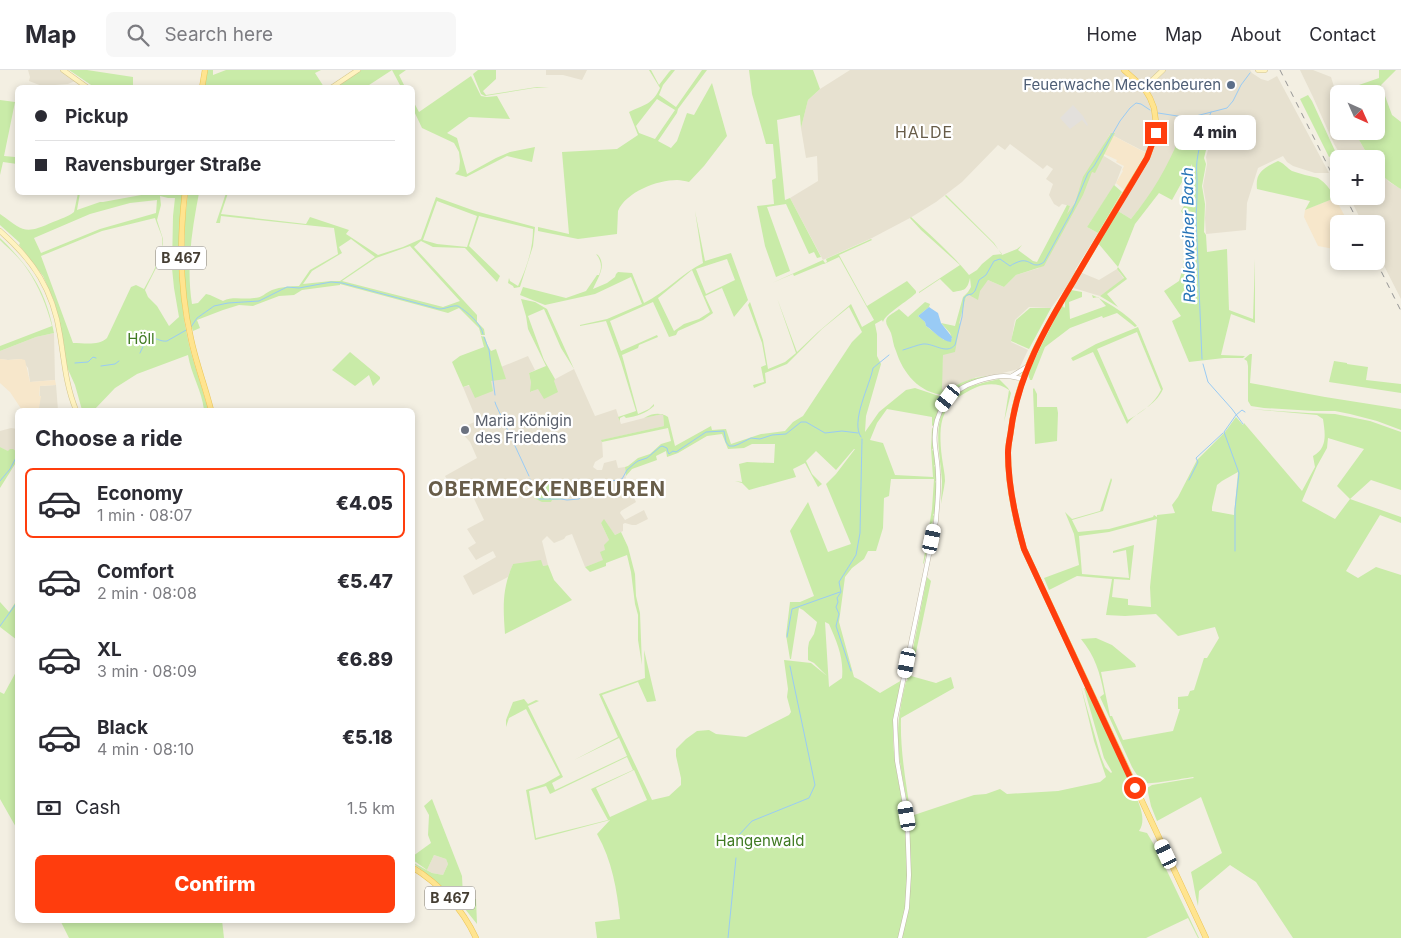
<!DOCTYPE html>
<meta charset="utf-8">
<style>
:root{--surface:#fff;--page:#f7f7f7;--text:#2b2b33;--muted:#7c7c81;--line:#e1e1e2;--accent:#ff3d0d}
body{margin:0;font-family:Inter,sans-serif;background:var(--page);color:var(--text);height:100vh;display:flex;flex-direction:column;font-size:19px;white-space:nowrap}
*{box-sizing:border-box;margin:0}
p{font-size:16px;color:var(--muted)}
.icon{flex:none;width:28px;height:28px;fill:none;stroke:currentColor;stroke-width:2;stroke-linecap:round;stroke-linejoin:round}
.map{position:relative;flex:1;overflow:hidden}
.details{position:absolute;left:15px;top:338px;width:400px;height:515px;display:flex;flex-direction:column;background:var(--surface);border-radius:8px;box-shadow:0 2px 8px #0003}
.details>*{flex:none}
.banner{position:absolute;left:15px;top:15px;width:400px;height:110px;border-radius:8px;box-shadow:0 2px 8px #0003;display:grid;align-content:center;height:110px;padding:0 20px;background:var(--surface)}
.needle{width:32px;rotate:135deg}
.tools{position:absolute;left:1330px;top:15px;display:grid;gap:10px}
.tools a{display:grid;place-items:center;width:55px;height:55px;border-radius:8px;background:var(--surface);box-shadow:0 2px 8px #0003;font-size:25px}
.end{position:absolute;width:22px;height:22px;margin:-11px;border:6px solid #ff3d0d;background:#fff;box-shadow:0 0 0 2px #fff}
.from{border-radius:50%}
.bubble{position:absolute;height:35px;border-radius:8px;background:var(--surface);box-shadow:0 2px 8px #0003;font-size:16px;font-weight:800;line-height:35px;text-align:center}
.car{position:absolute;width:15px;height:30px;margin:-15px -8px;border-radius:6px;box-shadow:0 0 4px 1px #0007;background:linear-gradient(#fff 24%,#345 0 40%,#fff 0 76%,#345 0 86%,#fff 0)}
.banner b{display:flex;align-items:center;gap:18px;height:48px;font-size:19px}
.banner b+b{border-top:1px solid var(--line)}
.banner i{width:12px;height:12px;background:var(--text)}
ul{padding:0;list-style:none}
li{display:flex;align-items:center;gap:15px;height:70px;margin:0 10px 8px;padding:0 10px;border:2px solid transparent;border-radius:8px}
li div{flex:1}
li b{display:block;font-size:19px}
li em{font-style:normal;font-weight:800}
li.current{border-color:var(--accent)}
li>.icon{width:45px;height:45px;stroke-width:1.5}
h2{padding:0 20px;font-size:22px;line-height:60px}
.pay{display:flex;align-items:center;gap:12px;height:55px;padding:0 20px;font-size:19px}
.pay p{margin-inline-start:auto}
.cta{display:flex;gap:10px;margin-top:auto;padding:10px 20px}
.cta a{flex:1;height:58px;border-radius:8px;background:var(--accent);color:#fff;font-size:20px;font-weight:800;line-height:58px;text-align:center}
header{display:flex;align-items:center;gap:30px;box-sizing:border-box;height:70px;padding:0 25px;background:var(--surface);border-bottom:1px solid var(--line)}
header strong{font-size:24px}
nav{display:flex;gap:28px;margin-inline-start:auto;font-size:18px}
.search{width:350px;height:45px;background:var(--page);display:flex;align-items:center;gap:12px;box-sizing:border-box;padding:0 18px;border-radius:8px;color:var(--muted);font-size:19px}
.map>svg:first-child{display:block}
.residential{fill:#e7e1d0}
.commercial{fill:#f7e7cb}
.green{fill:#c9eba8;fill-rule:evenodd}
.parking{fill:#e3e0dc}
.water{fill:#99cbf5}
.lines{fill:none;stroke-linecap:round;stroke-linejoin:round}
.stream{stroke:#99cbf5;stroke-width:1}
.tertiary-casing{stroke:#bfb7a5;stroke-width:5}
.secondary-casing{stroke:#d6c78e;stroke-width:5.5}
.primary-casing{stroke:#ecc657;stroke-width:6}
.tertiary{stroke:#fff;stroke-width:4}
.secondary{stroke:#fff3c0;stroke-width:4.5}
.primary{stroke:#ffe48f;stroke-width:5}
.rail{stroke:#949494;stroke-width:1;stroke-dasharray:6 6;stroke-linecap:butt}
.route{stroke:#ff3d0d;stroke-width:6}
.service-dot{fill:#5c6f8a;stroke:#fff;stroke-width:2}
.worship-dot{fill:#6b7280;stroke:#fff;stroke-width:2}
.labels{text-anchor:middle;stroke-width:4.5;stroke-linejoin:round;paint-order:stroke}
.shield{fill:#fff;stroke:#7d7870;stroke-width:1}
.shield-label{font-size:14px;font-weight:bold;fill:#453e33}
.service-label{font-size:15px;fill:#4e5e75;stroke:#fff;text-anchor:end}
.park-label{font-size:15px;fill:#3f7a22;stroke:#fff}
.worship-label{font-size:15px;fill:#5b616d;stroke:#fff;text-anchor:start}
.neighbourhood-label{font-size:16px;letter-spacing:1px;fill:#685d49;stroke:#fff}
.water-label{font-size:16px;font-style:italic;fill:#2573b7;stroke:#fff}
.district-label{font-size:20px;font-weight:bold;letter-spacing:1px;fill:#685d49;stroke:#fff}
</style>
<header>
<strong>Map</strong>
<div class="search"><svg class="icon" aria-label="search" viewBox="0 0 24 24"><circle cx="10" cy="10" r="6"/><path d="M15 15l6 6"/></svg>Search here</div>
<nav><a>Home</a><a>Map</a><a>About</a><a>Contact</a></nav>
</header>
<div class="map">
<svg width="1401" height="868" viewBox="0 0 1401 868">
<rect width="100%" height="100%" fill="#f3efe2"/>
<g class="residential">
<polygon points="28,0 61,0 75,11 68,14 42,16 29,11 30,7"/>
<polygon points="546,0 587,0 582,10 563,5 546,5"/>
<polygon points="850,0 1250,0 1252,3 1261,9 1268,11 1277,6 1329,103 1315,103 1293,96 1287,92 1283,86 1258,98 1247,133 1246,160 1206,164 1205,148 1206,133 1203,116 1207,94 1206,87 1208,80 1216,56 1207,51 1199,70 1180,68 1168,96 1150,125 1131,149 1118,141 1151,85 1110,64 1099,83 1122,97 1116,113 1087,157 1098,163 1075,200 1099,210 1117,199 1124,209 1100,226 1067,216 1051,238 1029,237 1015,250 1011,272 1028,280 1019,299 990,306 977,307 956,315 946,323 941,319 943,284 953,270 966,227 988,210 1004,217 1016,205 1039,198 1070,136 1062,134 1059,137 1054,134 1049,125 1053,114 1046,109 1053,99 1047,95 1043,99 1010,74 1005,80 998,75 962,112 936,132 910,148 872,168 823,190 790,128 818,111 817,86 806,88 801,58 808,30 820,19"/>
<polygon points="1300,0 1313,0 1331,7 1339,33 1339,61 1354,61 1370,89 1343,89 1334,74 1313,27"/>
<polygon points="1376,96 1389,112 1401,119 1401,229 1376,180 1376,154 1363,154 1349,126 1376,126"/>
<polygon points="54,263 55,310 30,312 28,298 21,289 8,290 0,289 0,281 36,267"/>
<polygon points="528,286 535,300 529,303 531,313 531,322 574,299 595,346 616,339 621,354 648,347 663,344 664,356 602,370 603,387 595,392 593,397 597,400 602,400 604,393 616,390 618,398 625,397 626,410 636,432 621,441 620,443 625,450 644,440 648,449 636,455 632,455 625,453 623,454 623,461 615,465 604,450 601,453 609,470 604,490 585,497 572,464 566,466 564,469 554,473 547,466 542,471 548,495 543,496 513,494 508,507 473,525 463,506 496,487 493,481 476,490 468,478 476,473 467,459 484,450 468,416 454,423 445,406 477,388 470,372 458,359 477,351 463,317 491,311 501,297"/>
<polygon points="56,315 58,340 41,340 39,339 40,316"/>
<polygon points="11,358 17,359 17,386 0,377 0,361"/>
<polygon points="434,785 446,789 448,794 443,805 432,803 427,800"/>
</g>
<g class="commercial">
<polygon points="1112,65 1146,83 1124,120 1116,113 1123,101 1122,100 1124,96 1116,92 1117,90 1102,83"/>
<polygon points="1335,128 1349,154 1339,154 1339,180 1318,176 1304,147 1305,140"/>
<polygon points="0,289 8,290 21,289 25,290 30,312 55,310 56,315 40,316 39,326 41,326 39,338 41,340 22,340 10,322 0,313"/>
</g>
<g class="green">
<polygon points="69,0 87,0 133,7 133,17 94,17"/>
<polygon points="207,0 213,0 213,5 226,0 321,0 315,3 324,17 204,18"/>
<polygon points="361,0 406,0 399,5 405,17 401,17 392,0 366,17 336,18"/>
<polygon points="478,0 496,0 496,9 483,21 486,25 537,17 549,17 534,18 485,26 481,24 473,4"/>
<path d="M649 0H651L659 15 669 2 671 0H675L663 15 659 25 676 37 702 0H707L678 39 677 43 658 71 671 78 677 71 687 43 694 45 712 13 727 66 704 96 689 112C685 111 681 110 677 110 657 110 626 122 618 141L617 164 578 169 538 161V157L569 164 562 82 617 79 638 65 629 42C644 35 653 34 660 18ZM657 29 675 40 655 69 639 63 636 56Z"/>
<polygon points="749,0 813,0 820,19 808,30 801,58 800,45 777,50 785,130 790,128 821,187 817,188 814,182 809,184 786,134 767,137 790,201 776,207 765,176 757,136 774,134 772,110 776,108 773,74 766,74 752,24"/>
<path d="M1379 0H1396L1381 15 1392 45 1401 52V119C1389 112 1376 103 1376 89H1370L1354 61H1376V24H1339V33L1336 23 1379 8Z"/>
<polygon points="471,6 481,26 487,27 497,26 510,49 469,47 447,63 457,68 467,104 496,88 510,82 535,77 532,92 507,86 466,107 455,104 459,100 460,91 459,82 454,73 422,58 413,39 413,31 419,42"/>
<polygon points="1308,25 1312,31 1336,83 1329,87 1300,29"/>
<polygon points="0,30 15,32 4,86 15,87 18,76 17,94 3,92 0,105"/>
<path d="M1207 51 1214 55 1207 76 1204 88 1206 94 1202 116 1205 134 1204 162 1206 165 1207 182 1227 179 1229 240 1253 249 1255 189V253L1231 244 1221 285 1245 286 1243 288H1224L1189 292 1172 251 1181 246 1164 221 1179 211 1184 195 1183 193 1187 176 1189 153 1181 141 1193 121 1192 94 1172 130 1159 123 1135 154 1118 197 1127 209 1107 224 1118 237 1100 226 1124 208 1117 199 1118 197 1098 173 1118 141 1131 149C1153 122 1166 99 1180 67L1199 70Z"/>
<path d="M1111 63H1115L1095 103 1092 102 1083 125 1044 196 1016 205 1004 217 988 210 980 221 978 230 969 225 966 227 959 253 960 254 955 282 943 285 942 319 946 322C959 312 973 307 990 306 977 310 965 313 954 321 950 323 949 325 944 325 919 323 903 303 896 281 893 275 893 269 891 263 889 258 884 253 887 248 889 245 895 242 899 239L908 247 925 232 930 234 929 237 918 246 925 252 926 256 944 270 952 269 950 263 941 253 955 256 963 227 968 222 971 217 970 208C967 221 964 220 953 222L940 209 919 223V222L960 195 921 160 910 148 911 147C931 166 952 184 969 205L977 200 982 194 993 185 1002 184 993 173 945 126 946 125 994 173 1002 185 1017 179 1022 175 1018 180 1033 191 1037 192 1067 135 1070 136 1067 144 1075 133 1083 107Z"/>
<path d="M1278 91C1284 93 1287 98 1292 101 1300 104 1310 106 1318 108 1326 113 1330 119 1335 128L1305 140 1310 131 1257 119C1255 102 1264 98 1278 91Z"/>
<polygon points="1114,115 1122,122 1098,163 1087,157"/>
<path d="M78 123H80L77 140 100 132H103L152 123H183C181 171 177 218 187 265 192 291 202 315 208 340H204C202 321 191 304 188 285L137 304 115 318 94 340H82L75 315 66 295 64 275 57 242 54 231 43 206 19 175 20 173 0 155V144C24 161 24 165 53 152 60 149 68 147 74 142ZM160 126 168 128H175L173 146 172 198 174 218 179 247 169 256 157 236 148 227 145 220 156 198 163 174V169L157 150 161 135ZM157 130 156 143 100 159 41 183 34 168 90 144 130 133ZM155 148C157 154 160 161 162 167 165 183 151 206 144 219L136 215 131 217 107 268C99 276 84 273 73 273L41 186 102 161Z"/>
<path d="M188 123H199C192 159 186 197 192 234L198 233 206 224 210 225 223 231C233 226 243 230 254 228 262 228 265 223 272 220 281 217 290 216 299 216L310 200 338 184 334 158 221 146 220 153H216L226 123H228L221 144 306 154 310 147 349 160 346 164 378 185 403 177 421 169 436 127 475 141 535 157 533 176 520 217 514 218 513 216 508 213 509 208 510 211 518 216C527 197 533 179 533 159L479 146 469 176 500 206 497 212 465 178 433 177 421 171 414 177 477 245V252L484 259 485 265H481L479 258 459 238 448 243 340 214V215L302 220 294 225 279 226 253 236 239 235 223 240 197 250 200 258 193 261 188 247 184 200 185 150ZM437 131 477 146 467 177 437 174 423 170ZM351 169 375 187 340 211H331L303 214 312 201 342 183 339 177ZM410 176 460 231 443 237 342 211 376 188Z"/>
<path d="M695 141 705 191 731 183 748 230 734 247 722 218 705 226 713 243 703 250 678 261 676 265 669 267 653 232 610 251 621 281 657 265 658 267 639 275 638 278 622 285 638 344 649 339 654 334V336C645 344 637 346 626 348L624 346 620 348V351L618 347 636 341 621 292 606 251 580 256V255L607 249 642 234 631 207 595 224 545 235 520 225 523 217 566 228 586 221 597 205H599C602 198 602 191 596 184L598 185C607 196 598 207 593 219L607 213 615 207 616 204 618 202 632 203 644 233C666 222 682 203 703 193ZM727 189 735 210 706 224 696 199ZM692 200 710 242 699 249 684 254 674 261 658 228Z"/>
<path d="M0 168C30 197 46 221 54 263L36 267 0 281V276L52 256C47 237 39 216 27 199 20 188 9 179 0 170Z"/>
<path d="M871 169 872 170 839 185 867 236 907 211 916 221V223C908 231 885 244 883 252L882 250 875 254 877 264V286L881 294 866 346 865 362 879 342 906 320 915 318 945 328 936 346 934 355 932 356V347L887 339 877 353 870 370 883 373 895 405 933 407 931 378 932 358 934 359V377L932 380 934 381 936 394 934 396 936 397 937 410 935 412 937 413V425L935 426 937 428 935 442 933 445 934 446 930 465 928 466 930 468 924 493 923 494 932 439 934 409H891L889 426 884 428 883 458 876 481H868L864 489 852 498 845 507 839 552 854 607 860 610 880 623 902 610C899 629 893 648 893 668 894 695 901 721 905 748L910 747C905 720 898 692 898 665 898 647 902 628 906 611L908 610 907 609 927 507 931 511 911 606 936 613 951 607 954 618 901 648C900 681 906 713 911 746L974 725 986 724 1000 719 1007 724 1058 721 1100 712 1106 707 1094 671 1081 617 1101 687 1105 697 1111 703 1112 702 1104 688 1084 618H1086L1128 708 1123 715 1129 723 1131 722 1135 723C1139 735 1147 749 1139 761L1147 763 1156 778 1199 868H1198L1188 848 1146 868H597L595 852 620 849C617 820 612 790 597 764L610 750 535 770 526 720 544 714 560 705 526 639 509 648 506 657V650L513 632 524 629 528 634 536 630 539 631 528 636 563 707 552 713 555 720 627 686 619 668 574 690 618 667 599 624 645 608 644 580 656 631 647 632 638 612 602 625 652 730 669 726 681 715V708L676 686V679L686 669 697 661 709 660 716 664 746 667 789 645 791 642 787 627 788 619 784 590 811 593 827 606 814 593 808 590V578L809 572 814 564 817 552 803 540 799 538 791 589H790L786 565 790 532H800L814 526 790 461 808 432 828 482 851 474 826 414 836 404 855 379H854L836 400 816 381 806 391 812 404 822 414 818 417 805 393 793 399 796 407 749 420 742 413 735 411 742 412 739 394 747 392 774 393 775 374H752L744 378 728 379 722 364 707 366 678 383 667 387 666 381 656 386 657 390 632 399 626 406 625 397 628 396 638 388 650 384 661 374 671 371 668 358 602 372 601 370 664 356 663 344 644 348C652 343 661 342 668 347L675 376 711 356 712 360 726 359 731 374 761 364 785 361 793 352 803 346 852 272 862 262 849 237 822 259 787 294 765 303 766 313 754 318 753 315 764 312 761 297 766 295 762 273 748 235 750 232 763 270 768 299 785 292 796 283 777 228 797 282 818 262 851 234 862 257 874 250 839 187 824 194H823L794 206 793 204 772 213 823 190 825 193 827 192 826 189ZM825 552 829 554C837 572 844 588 842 608L829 617ZM627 687 633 700 591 719 608 750 536 768 529 721 546 716 550 724ZM634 700 647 730 610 747 596 718Z"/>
<path d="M1071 220 1082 222V227L1069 232 1070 249 1106 236 1098 227 1093 228 1092 225C1103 229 1130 246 1137 256L1135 257 1117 243 1103 248 1102 246 1070 258 1045 277 1032 310H1030L1028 304 1040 278 1061 237 1063 236 1064 238 1065 237V231Z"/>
<polygon points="521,229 535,232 547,239 574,299 561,278 544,239 528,246 544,290 555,309 554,311 558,322 544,329 538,319 530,322 531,313 529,303 546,296 528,259 526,246"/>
<polygon points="1030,238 1051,238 1029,279 1011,271 1016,250"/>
<path d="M1138 257 1163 319C1155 337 1138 340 1127 354L1093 282 1073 291 1071 288 1096 274ZM1137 262 1161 320C1154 334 1142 342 1128 350L1097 279Z"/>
<polygon points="481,266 485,267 487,274 491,281 496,279 506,309 491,311 493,321 475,328 469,315 463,317 452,292 460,286 484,277"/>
<polygon points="350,282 380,307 380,309 373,316 369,305 355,316 332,300"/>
<polygon points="1250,284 1252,284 1250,313 1325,327 1401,339 1401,360 1377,351 1350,344 1335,341 1314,341 1264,338 1251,336 1248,331 1248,296 1247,291 1244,289"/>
<polygon points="1334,291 1347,293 1347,294 1368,297 1366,310 1401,314 1401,323 1329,312"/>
<path d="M999 309 1008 318 1011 323 1004 352 1009 320C1000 313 987 313 977 317 940 333 938 351 942 388 943 396 945 404 945 411 944 419 942 427 941 434 941 426 942 419 942 411 940 379 928 341 961 321 972 315 986 312 999 309Z"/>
<polygon points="1034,318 1037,324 1037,337 1057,337 1058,343 1057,371 1035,374 1033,319"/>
<path d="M1250 339 1308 343 1335 344 1370 351 1401 362V420L1371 410 1350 429 1401 447V453L1380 445 1346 501 1358 508 1376 497 1401 505V868H1293L1256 812 1230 795 1199 821 1198 836C1195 825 1194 814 1191 802L1222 783 1201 727 1157 751 1151 736 1147 718 1152 715 1194 708 1193 707C1186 708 1148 715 1145 713 1140 710 1135 702 1132 697L1100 627 1104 624C1100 603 1095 586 1081 569L1096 568 1112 575 1135 594 1136 597 1101 602 1110 646H1112L1123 670 1173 661 1180 639H1178V627L1188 626 1190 621 1194 620 1204 588H1207L1219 568 1215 557 1178 566 1156 544 1125 546 1106 545 1112 509 1077 506 1049 520 1044 508 1079 495 1074 464 1065 442 1072 449 1100 441 1111 408 1112 410 1103 441 1072 450 1078 462 1109 459 1153 447 1154 445 1157 447V445L1175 443 1172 435 1178 427 1197 390 1225 362 1236 347 1243 355 1244 353 1302 421 1315 397 1313 386C1328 378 1325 363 1323 349L1317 345ZM1328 368 1364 379 1337 416 1350 429 1335 449 1302 431 1317 396 1327 378ZM1238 402 1234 445 1212 441V437L1217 415 1222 411ZM1157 449 1150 517 1151 537 1128 535V529L1112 527 1114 509 1130 510 1134 475 1113 481V483L1126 480 1129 508 1082 504 1079 466 1109 462Z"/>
<polygon points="0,377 8,381 10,379 13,379 17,382 17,391 0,418"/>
<path d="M530 411H531L538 423 545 415 550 414 552 412 568 421C564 429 561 430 552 430L551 432H542L534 428Z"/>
<polygon points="604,449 615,465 621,462 628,477 635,504 636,526 640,543 642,595 638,570 638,545 635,534 631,502 627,485 606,493 606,496 590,502 585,497 603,490 600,482 605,480 604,475 609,470 601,453"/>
<path d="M541 490 543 496 548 495 554 510 572 530 505 564C503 537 502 519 513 494Z"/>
<polygon points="17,530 17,570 0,557 0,532 9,542"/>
<polygon points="17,600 17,759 0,729 0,622 4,624"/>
<polygon points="432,729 462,806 463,826 476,829 477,854 465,839 455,820 446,820 413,793 412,792 432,803 443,805 448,794 446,789 434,785 427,800 413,790 413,786 431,773 428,765 429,745 424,736"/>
<polygon points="60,850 222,850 224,868 69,868"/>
</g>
<polygon class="parking" points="1073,35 1083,46 1088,55 1087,56 1082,50 1070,59 1060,48"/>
<path class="water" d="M929 237 938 243 941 253 952 267 951 272C941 271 934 261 926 256L925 252 918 246Z"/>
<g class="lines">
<g class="stream">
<polyline points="1158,43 1184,47 1192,47 1227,38 1233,31 1241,15 1250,3"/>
<path d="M191 257 197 248 214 236 228 233 259 231 287 217 299 218 331 212 342 213 439 239C446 239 452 235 458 236 467 242 481 253 483 264"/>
<polyline points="484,267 489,280 495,325"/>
<path d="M903 280C910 278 917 275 923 274 934 273 946 285 955 275L962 247 964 228 967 225 972 224 975 221 979 210 986 205 994 191 1000 189 1010 196C1013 194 1017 192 1021 191 1031 189 1033 200 1044 192L1072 141 1088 103 1094 96 1120 51 1130 38 1136 33 1141 34 1150 40"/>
<path d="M140 283 146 270 149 267C155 267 160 272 167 271L188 259"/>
<path d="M1202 289 1196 146C1197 134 1197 123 1197 111 1197 105 1196 98 1197 91 1199 74 1205 58 1211 42"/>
<polyline points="75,293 88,292 93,287 96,288"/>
<polyline points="1203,294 1208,312 1232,339 1243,354"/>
<polyline points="101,296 115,294 119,291"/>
<polyline points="495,332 496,335 529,406"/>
<path d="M861 367C850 352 870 315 873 298L889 285"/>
<polyline points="530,409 533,421 539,429 561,429 567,430 579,429 601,413 622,409 627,400 635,393 638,391 647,388 660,377 662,376 667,378 668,382 669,384 673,381 676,382 706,362 724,361 726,372 729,376 734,376 739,374 751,368 760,369 772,365 786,364 801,352 806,352 825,363 842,361 858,363"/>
<polyline points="1189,410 1198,392 1196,388 1223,363"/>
<polyline points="0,411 10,399 18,384"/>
<polyline points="1235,481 1235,439 1239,403 1224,362 1236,345 1242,340 1245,342"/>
<polyline points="0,556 18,531"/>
<polyline points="787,567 792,539 840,522"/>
<polyline points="851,601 836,556 839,544 836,537 838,532 837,528 841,522 839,512 856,485 860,463 862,369"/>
<polyline points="738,778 739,765 752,751 809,728 815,715 790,596"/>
<polyline points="728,868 736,788"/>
</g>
<defs>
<g id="tertiary">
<polyline points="1012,306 1028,296"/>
<path d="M900 868 907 838 909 805 907 746 897 691 895 650 936 451C937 436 939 421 938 405 938 395 936 385 935 375 932 344 948 320 978 311 995 306 1005 304 1022 309"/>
</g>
<g id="secondary">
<polyline points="63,0 88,18"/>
<polyline points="1258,0 1265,0"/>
<polyline points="331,18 358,0"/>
<polyline points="1144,18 1163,0"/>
<path d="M0 161C34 191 53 220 60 265 64 290 66 316 76 340"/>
</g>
<g id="primary">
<path d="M1124 0 1144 18 1150 28 1154 38 1156 53V63L1147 88C1125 123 1104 159 1083 195 1052 247 1018 299 1011 360 1010 368 1008 375 1008 383 1008 416 1015 448 1024 479L1206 868"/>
<polyline points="202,18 205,0"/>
<path d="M185 122C179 172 180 221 191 269 196 293 205 316 211 340"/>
<path d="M412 797C441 815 462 838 476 868"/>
</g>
</defs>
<use href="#tertiary" class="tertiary-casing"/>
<use href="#secondary" class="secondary-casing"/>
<use href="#primary" class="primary-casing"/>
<use href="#tertiary" class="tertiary"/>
<use href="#secondary" class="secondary"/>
<use href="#primary" class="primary"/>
<g class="rail">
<polyline points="1280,0 1339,118"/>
<polyline points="1345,126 1359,154"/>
<polyline points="1376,191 1401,241"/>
</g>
</g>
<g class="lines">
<path class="route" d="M1135 718 1024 479C1015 447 1008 416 1008 383 1008 375 1010 368 1011 360 1018 306 1045 258 1073 212 1097 170 1123 129 1147 88L1156 63"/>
</g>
<circle class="service-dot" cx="1231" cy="15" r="5"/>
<circle class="worship-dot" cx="465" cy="360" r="5"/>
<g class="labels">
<g class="shield">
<rect x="156" y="176.5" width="50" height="23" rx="4"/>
<rect x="425" y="816.5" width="50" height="23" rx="4"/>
</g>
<g class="shield-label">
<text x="181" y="193">B 467</text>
<text x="450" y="833">B 467</text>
</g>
<g class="service-label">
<text x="1221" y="20">Feuerwache Meckenbeuren</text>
</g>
<g class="park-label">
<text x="141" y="274">Höll</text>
<text x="760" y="776">Hangenwald</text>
</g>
<g class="worship-label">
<text x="475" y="356">Maria Königin<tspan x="475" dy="17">des Friedens</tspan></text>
</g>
<g class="neighbourhood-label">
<text x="924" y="68">HALDE</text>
</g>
<g class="water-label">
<text transform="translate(1188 165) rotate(-91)" y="6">Rebleweiher Bach</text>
</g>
<g class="district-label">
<text x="547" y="426">OBERMECKENBEUREN</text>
</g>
</g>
</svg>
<div class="tools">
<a><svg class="needle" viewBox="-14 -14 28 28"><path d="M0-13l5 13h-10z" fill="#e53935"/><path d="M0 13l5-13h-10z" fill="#7c7c81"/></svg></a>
<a>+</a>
<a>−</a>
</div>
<i class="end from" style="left:1135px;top:718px"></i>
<i class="end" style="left:1156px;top:63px"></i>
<div class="bubble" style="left:1174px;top:45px;width:82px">4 min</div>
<i class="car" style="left:948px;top:328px;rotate:217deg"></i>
<i class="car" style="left:932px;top:469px;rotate:12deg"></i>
<i class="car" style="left:907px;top:593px;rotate:191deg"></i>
<i class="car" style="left:907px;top:746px;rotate:350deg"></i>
<i class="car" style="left:1166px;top:784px;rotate:335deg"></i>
<div class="banner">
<b><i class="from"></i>Pickup</b>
<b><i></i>Ravensburger Straße</b>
</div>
<section class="details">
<h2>Choose a ride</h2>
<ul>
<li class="current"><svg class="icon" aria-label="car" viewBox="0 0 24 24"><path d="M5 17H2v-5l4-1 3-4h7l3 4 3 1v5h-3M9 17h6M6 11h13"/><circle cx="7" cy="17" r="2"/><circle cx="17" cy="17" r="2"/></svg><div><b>Economy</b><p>1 min · 08:07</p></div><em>€4.05</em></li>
<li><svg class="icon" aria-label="car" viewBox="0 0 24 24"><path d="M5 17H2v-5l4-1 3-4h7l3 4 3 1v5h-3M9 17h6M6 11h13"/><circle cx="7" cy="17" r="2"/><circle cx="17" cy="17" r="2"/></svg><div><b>Comfort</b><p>2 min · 08:08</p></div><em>€5.47</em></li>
<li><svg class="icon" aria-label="car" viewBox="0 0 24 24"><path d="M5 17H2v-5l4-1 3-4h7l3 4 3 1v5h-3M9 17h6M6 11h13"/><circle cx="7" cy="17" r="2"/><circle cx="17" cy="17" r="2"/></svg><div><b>XL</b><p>3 min · 08:09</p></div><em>€6.89</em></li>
<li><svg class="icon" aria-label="car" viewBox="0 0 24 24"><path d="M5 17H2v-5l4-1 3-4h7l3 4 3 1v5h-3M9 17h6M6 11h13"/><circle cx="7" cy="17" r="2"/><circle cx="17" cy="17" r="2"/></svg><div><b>Black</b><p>4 min · 08:10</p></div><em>€5.18</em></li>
</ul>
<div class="pay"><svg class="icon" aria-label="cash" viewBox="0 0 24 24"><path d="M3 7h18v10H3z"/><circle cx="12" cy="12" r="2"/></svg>Cash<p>1.5 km</p></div>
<div class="cta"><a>Confirm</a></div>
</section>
</div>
